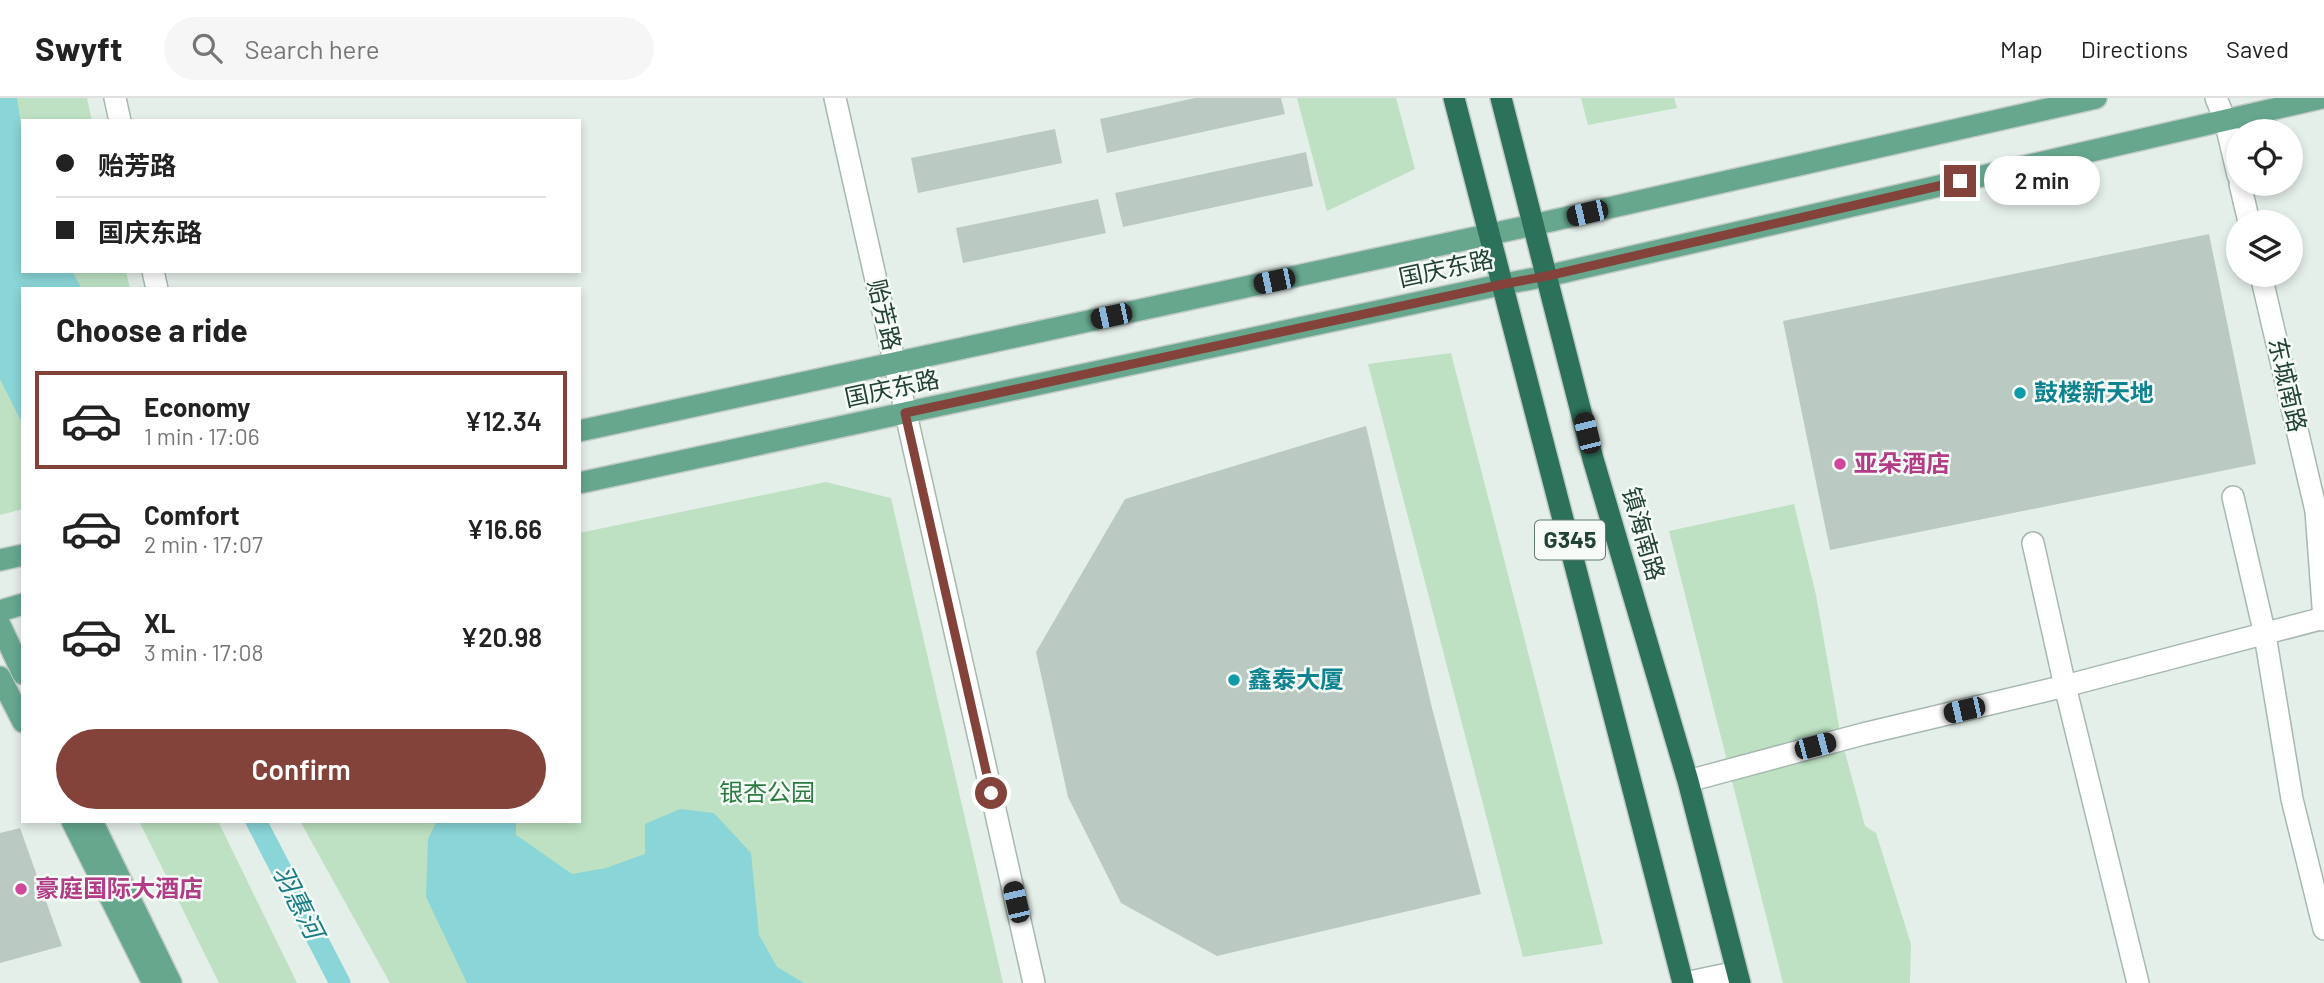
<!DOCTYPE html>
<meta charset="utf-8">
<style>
:root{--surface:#fff;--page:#f6f6f6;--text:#222;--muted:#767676;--line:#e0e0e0;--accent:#84433a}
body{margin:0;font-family:Barlow,"Noto Sans SC",sans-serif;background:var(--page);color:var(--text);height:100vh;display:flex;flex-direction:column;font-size:26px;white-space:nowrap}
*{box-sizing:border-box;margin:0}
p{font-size:23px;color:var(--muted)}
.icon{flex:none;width:38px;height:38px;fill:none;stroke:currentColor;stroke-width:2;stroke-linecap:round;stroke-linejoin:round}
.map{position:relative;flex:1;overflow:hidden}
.panel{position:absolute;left:21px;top:189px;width:560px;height:536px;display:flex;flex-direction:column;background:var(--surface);border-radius:0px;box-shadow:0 4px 10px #0003}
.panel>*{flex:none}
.hud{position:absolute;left:21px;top:21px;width:560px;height:154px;border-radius:0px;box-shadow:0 4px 10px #0003;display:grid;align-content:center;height:154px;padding:0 35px;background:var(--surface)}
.controls{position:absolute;left:2226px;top:21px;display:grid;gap:14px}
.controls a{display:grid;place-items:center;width:77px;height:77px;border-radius:50%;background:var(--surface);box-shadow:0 4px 10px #0003;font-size:35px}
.end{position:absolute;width:32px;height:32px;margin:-16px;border:9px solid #84433a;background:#fff;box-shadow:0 0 0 4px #fff}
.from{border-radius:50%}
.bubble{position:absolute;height:49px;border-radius:24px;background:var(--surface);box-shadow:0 4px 10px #0003;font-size:23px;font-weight:600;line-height:49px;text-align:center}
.car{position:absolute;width:21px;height:42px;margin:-21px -10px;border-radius:9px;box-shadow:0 0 5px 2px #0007;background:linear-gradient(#222 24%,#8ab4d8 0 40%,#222 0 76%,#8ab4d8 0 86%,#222 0)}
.hud b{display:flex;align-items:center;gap:24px;height:66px;font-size:26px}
.hud b+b{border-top:2px solid var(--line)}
.hud i{width:18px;height:18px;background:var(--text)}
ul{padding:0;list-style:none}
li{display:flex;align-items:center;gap:21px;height:98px;margin:0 14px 10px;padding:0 21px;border:4px solid transparent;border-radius:0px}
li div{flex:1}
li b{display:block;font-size:26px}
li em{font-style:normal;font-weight:600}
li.selected{border-color:var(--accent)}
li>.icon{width:63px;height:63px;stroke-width:1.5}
h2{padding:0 35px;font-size:32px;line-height:84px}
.action{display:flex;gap:14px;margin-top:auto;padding:14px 35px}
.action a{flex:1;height:80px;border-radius:42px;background:var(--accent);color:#fff;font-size:28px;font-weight:600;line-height:80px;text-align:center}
header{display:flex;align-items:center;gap:42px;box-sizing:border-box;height:98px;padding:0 35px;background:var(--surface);border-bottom:2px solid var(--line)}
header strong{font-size:33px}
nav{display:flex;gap:38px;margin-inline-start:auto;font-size:24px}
.search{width:490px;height:63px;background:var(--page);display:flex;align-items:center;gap:18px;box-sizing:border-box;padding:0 24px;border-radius:38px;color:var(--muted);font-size:26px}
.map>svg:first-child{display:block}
.green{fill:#bde1c2}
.water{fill:#8ad5d7}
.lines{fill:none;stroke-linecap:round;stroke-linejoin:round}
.canal{stroke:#8ad5d7;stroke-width:21}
.building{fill:#bacac2}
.minor-casing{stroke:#a7b8b0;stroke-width:24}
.major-casing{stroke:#c1cac7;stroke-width:24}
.highway-casing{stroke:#c1cac7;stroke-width:24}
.minor{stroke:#fff;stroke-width:21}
.major{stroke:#66a78e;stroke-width:21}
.highway{stroke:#2c715a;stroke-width:21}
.route{stroke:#84433a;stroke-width:9}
.culture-dot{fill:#0f9aa8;stroke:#f6fbf8;stroke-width:2.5}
.hotel-dot{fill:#d1479c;stroke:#f6fbf8;stroke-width:2.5}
.labels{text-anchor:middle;stroke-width:5;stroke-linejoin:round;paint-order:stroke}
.shield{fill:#f6fbf8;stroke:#627a70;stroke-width:2}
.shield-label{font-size:23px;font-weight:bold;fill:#224236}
.street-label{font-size:24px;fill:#224236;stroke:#f6fbf8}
.culture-label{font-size:24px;font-weight:bold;fill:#0d838f;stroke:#f6fbf8;text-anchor:start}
.hotel-label{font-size:24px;font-weight:bold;fill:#b23c85;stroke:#f6fbf8;text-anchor:start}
.park-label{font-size:24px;fill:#297c3f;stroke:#f6fbf8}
.water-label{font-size:26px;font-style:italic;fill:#177f83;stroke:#f6fbf8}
</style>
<header>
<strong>Swyft</strong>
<div class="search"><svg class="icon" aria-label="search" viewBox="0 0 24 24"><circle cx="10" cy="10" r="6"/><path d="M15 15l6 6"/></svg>Search here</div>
<nav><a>Map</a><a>Directions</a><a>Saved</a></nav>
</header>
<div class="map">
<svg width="2324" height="885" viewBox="0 0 2324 885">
<rect width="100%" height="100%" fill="#e5efe9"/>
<g class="green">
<polygon points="0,0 87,0 92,23 23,23 23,173 126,173 130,191 23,191 23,411 0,417"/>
<polygon points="1297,0 1396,0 1415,71 1327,113"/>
<polygon points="1581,0 1674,0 1677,10 1588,27"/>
<polygon points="1451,255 1603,846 1523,859 1368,266"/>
<polygon points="826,384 891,400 1003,885 390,885 300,723 579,723 579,435"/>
<polygon points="1794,406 1816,497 1841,640 1865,728 1876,735 1911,846 1910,885 1783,885 1669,433"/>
<polygon points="139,723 218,723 297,885 219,885"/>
</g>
<g class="water">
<polygon points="0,0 17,0 23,40 23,173 72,173 82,191 23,191 23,327 0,281"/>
<polygon points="680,711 714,715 751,755 759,837 777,869 804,885 467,885 426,799 428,741 437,723 516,723 516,737 572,776 606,770 645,756 645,726"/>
</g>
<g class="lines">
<polyline class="canal" points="256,723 340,885"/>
</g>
<g class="building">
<polygon points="1195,0 1281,0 1285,16 1107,55 1100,21"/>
<polygon points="1055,31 1062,65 918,95 911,60"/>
<polygon points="1306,54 1313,88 1123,129 1115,95"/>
<polygon points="1098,101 1106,135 963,165 956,130"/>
<polygon points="2209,136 2256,366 1830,452 1783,223"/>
<polygon points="1366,328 1432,610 1481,796 1217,858 1121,805 1068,699 1036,554 1125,401"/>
<polygon points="20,730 62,848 0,865 0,735"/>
</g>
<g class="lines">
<defs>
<g id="minor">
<polyline points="115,0 120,23"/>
<polyline points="835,0 1034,885"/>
<polyline points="2216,0 2225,22 2238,77"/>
<polyline points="2240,86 2249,124"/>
<polyline points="153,173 157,191"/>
<polyline points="2261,177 2316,413 2324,522"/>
<polyline points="2233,399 2265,537 2292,701 2324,831"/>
<polyline points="2033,445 2065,588 2138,885"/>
<polyline points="1688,683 1863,636 2065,588 2324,520"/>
<polyline points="1685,885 1737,874"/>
</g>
<g id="major">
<polyline points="579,333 1533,127 2096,0"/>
<polyline points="579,385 1504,186 1547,178 2322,0"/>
<polyline points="0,462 23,457"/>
<polyline points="0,513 23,506"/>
<polyline points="0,527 23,576"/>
<polyline points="0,579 23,624"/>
<polyline points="72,723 153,885"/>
<polyline points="92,723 171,885"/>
</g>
<g id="highway">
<polyline points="1454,0 1683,885"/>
<polyline points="1501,0 1593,361 1688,683 1740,885"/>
</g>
</defs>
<use href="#minor" class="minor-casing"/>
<use href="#major" class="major-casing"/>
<use href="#highway" class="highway-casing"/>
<use href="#minor" class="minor"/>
<use href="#major" class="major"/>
<use href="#highway" class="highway"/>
</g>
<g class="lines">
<polyline class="route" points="991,695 905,315 1504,186 1547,178 1960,83"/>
</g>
<g class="culture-dot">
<circle cx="2020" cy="295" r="7"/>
<circle cx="1234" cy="582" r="7"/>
</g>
<g class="hotel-dot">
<circle cx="1840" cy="366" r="7"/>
<circle cx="21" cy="791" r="7"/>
</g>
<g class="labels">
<rect class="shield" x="1535" y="422.5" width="70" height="39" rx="5"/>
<g class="shield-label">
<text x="1570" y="450">G345</text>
</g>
<g class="street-label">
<text transform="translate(1446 171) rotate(-12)" y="8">国庆东路</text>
<text transform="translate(884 217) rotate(77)" y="8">贻芳路</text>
<text transform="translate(2287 287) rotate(77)" y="8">东城南路</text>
<text transform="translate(892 291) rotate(-12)" y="8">国庆东路</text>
<text transform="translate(1643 436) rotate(74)" y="8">镇海南路</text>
</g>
<g class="culture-label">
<text x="2034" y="303">鼓楼新天地</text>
<text x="1248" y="590">鑫泰大厦</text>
</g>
<g class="hotel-label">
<text x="1854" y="374">亚朵酒店</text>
<text x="35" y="799">豪庭国际大酒店</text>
</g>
<g class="park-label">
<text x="767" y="703">银杏公园</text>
</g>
<g class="water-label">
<text transform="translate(298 804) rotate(63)" y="9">羽惠河</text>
</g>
</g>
</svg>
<div class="controls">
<a><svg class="icon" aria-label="locate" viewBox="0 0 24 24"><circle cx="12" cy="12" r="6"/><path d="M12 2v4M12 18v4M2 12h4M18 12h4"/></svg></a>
<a><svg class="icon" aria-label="layers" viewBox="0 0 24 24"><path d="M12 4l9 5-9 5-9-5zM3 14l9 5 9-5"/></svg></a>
</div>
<i class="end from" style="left:991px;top:695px"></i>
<i class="end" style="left:1960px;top:83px"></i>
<div class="bubble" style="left:1984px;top:58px;width:116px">2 min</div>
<i class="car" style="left:1587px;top:115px;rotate:257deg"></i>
<i class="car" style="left:1274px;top:183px;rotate:258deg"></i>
<i class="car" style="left:1111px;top:218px;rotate:258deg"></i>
<i class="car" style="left:1587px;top:335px;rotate:346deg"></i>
<i class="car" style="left:1964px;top:612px;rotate:257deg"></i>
<i class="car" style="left:1815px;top:648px;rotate:75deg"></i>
<i class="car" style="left:1016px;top:804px;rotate:347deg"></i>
<div class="hud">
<b><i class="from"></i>贻芳路</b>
<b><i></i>国庆东路</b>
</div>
<section class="panel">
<h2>Choose a ride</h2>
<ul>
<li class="selected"><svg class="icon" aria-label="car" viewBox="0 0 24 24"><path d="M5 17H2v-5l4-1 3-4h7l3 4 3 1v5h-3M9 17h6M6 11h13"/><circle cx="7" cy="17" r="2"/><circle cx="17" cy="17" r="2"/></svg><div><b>Economy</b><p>1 min · 17:06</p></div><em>¥12.34</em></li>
<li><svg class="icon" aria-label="car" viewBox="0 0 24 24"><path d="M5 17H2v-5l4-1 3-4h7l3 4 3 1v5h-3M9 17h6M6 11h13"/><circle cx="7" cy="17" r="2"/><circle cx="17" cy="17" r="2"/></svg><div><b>Comfort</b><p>2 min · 17:07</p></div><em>¥16.66</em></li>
<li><svg class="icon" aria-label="car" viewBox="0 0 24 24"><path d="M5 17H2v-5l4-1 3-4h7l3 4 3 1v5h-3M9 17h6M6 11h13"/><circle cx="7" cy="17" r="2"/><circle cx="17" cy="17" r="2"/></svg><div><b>XL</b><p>3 min · 17:08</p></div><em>¥20.98</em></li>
</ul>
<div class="action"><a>Confirm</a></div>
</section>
</div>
